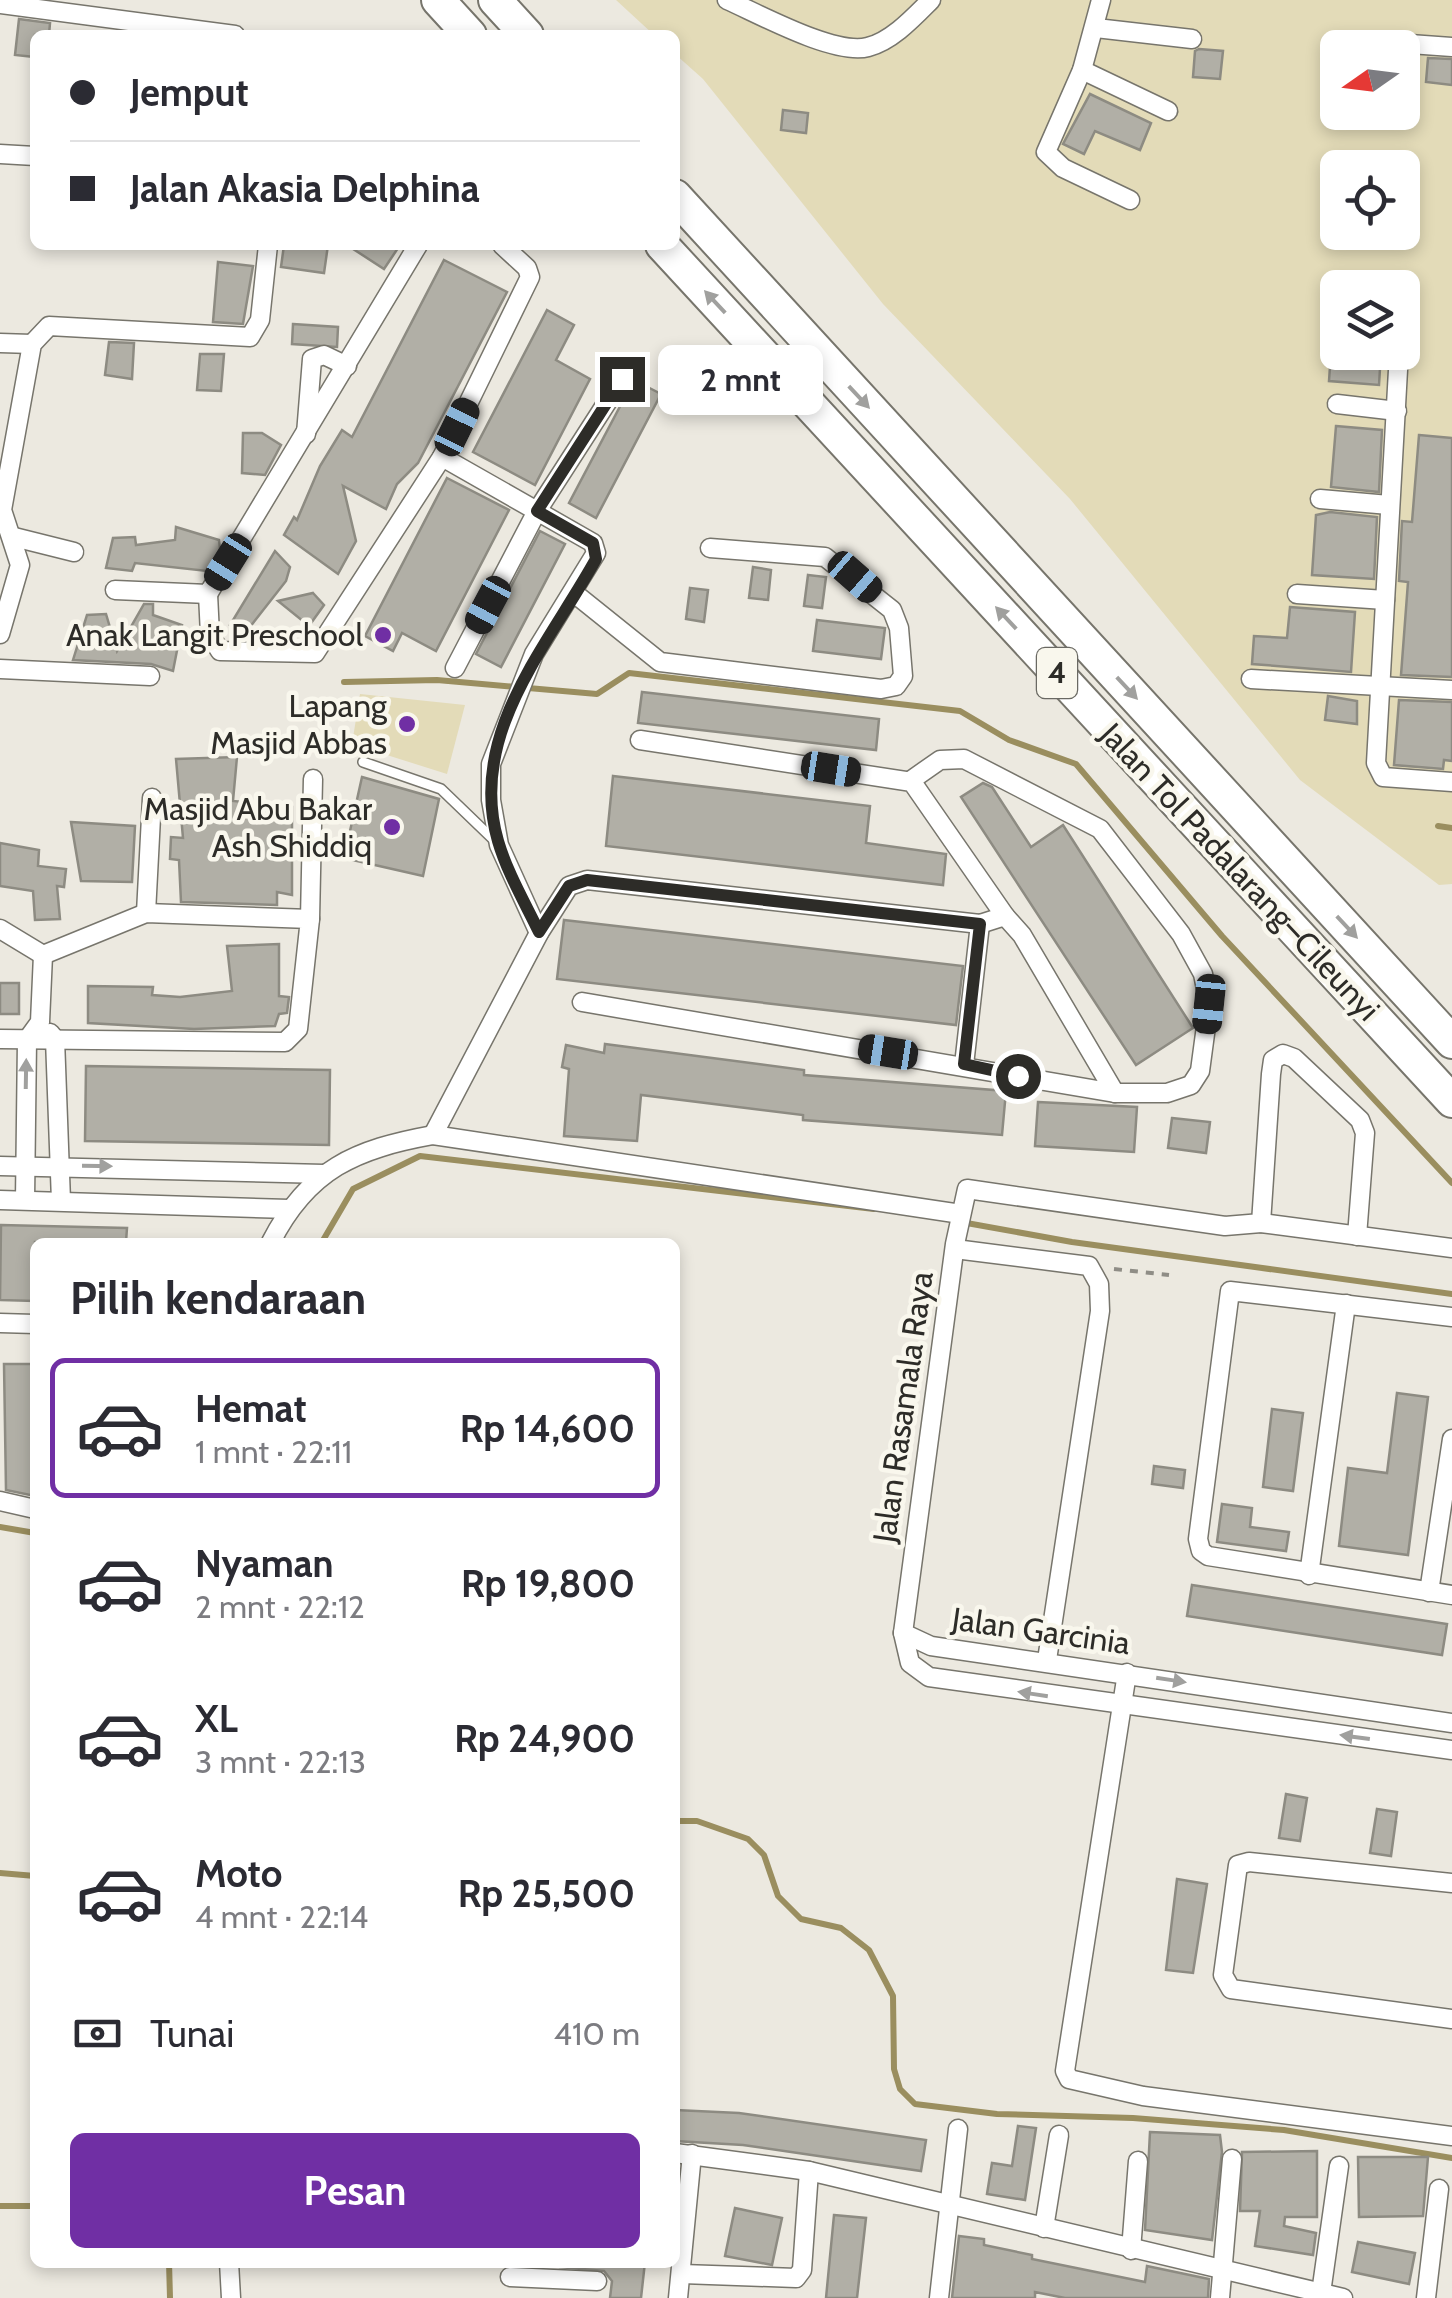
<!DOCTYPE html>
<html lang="id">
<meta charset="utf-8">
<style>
:root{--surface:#fff;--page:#f2f2f3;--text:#2b2b33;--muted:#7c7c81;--line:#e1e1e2;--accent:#702fa4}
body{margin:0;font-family:Cabin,sans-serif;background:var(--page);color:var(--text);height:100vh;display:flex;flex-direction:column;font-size:38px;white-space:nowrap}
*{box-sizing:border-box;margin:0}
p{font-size:32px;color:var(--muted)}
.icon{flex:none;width:55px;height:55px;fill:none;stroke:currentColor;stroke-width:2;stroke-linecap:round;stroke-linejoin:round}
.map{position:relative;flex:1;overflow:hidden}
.sheet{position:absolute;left:30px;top:1238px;width:650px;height:1030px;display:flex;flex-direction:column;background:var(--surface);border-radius:15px;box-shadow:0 5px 15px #0003}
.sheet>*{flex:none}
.banner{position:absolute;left:30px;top:30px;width:650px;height:220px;border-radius:15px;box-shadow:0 5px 15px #0003;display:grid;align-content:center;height:220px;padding:0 40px;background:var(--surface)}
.needle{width:65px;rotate:256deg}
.controls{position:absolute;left:1320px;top:30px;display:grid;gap:20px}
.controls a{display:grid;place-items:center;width:100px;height:100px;border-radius:15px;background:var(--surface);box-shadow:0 5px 15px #0003;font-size:50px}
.end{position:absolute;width:45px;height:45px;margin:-22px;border:12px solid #2d2c28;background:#fff;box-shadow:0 0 0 5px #fff}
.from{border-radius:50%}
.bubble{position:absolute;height:70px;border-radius:15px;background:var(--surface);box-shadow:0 5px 15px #0003;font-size:32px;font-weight:700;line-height:70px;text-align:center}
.car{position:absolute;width:30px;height:60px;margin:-30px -15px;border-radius:12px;box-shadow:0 0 8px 2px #0007;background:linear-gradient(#222 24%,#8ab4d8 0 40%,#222 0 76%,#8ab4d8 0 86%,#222 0)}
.banner b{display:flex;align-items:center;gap:35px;height:95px;font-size:38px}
.banner b+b{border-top:2px solid var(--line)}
.banner i{width:25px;height:25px;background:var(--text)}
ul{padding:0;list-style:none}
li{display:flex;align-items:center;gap:30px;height:140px;margin:0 20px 15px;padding:0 20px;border:5px solid transparent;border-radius:15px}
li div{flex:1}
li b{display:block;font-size:38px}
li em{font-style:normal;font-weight:700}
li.active{border-color:var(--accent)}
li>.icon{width:90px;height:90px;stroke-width:1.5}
h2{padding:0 40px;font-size:45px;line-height:120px}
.pay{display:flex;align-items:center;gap:25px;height:110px;padding:0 40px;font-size:38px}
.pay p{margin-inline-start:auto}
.button{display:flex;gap:20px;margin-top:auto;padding:20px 40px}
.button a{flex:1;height:115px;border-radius:15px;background:var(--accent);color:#fff;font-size:40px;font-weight:700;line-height:115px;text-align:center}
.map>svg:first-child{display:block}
.green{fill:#e3dbb8;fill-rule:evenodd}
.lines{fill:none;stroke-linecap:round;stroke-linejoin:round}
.stream{stroke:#9a8e5f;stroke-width:6}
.building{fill:#b1afa6;stroke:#8d8b82;stroke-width:2.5}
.service-casing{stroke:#77756c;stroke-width:12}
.minor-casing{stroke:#77756c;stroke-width:21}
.motorway-casing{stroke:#77756c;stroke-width:36}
.path{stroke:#8f8d86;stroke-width:4;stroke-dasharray:8 8;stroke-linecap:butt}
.service{stroke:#fff;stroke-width:9}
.minor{stroke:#fff;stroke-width:18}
.motorway{stroke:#fff;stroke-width:32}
.oneway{fill:#a0a09e}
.route{stroke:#2d2c28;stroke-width:12}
.poi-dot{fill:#702fa4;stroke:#f9f7ed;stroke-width:4}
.labels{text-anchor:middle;stroke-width:9;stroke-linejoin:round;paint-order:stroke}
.shield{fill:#f9f7ed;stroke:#6a6963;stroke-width:2.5}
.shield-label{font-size:30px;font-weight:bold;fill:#2d2c28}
.poi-label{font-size:32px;fill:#2d2c28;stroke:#f9f7ed;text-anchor:end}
.street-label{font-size:32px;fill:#2d2c28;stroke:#f9f7ed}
</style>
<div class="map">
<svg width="1452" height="2298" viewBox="0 0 1452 2298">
<rect width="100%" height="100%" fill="#ece9e0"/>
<g class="green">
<path d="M616 0H1452V884L1439 885 1300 780 1070 499 883 304 703 79 675 54V35H654ZM1338 48H1402V112H1338ZM1338 168H1402V232H1338ZM1338 288H1402V352H1338Z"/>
<polygon points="360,694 465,705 447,774 352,744"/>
</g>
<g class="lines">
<g class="stream">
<polyline points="344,682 437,680 597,694 629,673 960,711 1009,740 1076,764 1222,936 1452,1183"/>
<polyline points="1438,826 1452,828"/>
<polyline points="961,1222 1072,1242 1452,1294"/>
<polyline points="322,1242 353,1189 420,1156 874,1209"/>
<polyline points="0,1527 35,1533"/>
<polyline points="675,1821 697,1821 748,1839 764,1855 778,1896 801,1919 841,1928 869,1950 893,1996 894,2069 900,2089 915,2104 997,2114 1133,2118 1284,2130 1452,2158"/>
<polyline points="0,1873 35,1876"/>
<polyline points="0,2206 35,2206"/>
<polyline points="169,2262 170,2298"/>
</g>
</g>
<g class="building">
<polygon points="19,19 50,23 49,35 35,35 35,57 15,55"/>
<polygon points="1199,49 1223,51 1220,79 1193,77 1195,51"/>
<polygon points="1428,58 1452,59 1452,85 1426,82"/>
<polygon points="1090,94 1151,123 1140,150 1095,131 1084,154 1063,144"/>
<polygon points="783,110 808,113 806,133 781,130"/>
<polygon points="284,245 328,245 324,273 281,267"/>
<polygon points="347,245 400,245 384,269"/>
<polygon points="444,260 507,292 418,463 397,484 386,509 343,486 356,541 338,574 284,535 294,517 297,520 320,466 342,430 352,437"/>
<polygon points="218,262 253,266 243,324 213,322"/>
<polygon points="547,310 574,325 556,360 590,379 535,485 473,452"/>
<polygon points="293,324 338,327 337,347 292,344"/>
<polygon points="109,342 134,343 132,379 105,375"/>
<polygon points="1331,352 1381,352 1379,385 1329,381"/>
<polygon points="200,354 224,354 221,391 197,390"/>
<polygon points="634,380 661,394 596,518 569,503"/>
<polygon points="1336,426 1382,430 1379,492 1331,487"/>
<polygon points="243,433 262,433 281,445 265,475 242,473"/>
<polygon points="1419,435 1452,438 1452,677 1401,675 1408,582 1399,581 1402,521 1412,522"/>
<polygon points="447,478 509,510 436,651 402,633 393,651 365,636"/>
<polygon points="1330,512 1377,517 1374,579 1312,575 1316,515"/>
<polygon points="176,527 219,540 220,549 207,571 135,563 132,571 106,568 113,538 135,537 136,545 175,540"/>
<polygon points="540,531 565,544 501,667 476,654"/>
<polygon points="275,551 290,567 286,581 242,637 230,625"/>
<polygon points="753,567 771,570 768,600 749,598"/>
<polygon points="808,575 826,577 822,608 804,606"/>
<polygon points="690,588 708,590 704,622 686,619"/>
<polygon points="313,593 324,605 309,626 278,601"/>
<polygon points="144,604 153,604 153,615 182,625 173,671 151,664 73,660 87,615 106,614 117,651"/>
<polygon points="1290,607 1355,612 1351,672 1252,664 1254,636 1287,638"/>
<polygon points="817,620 885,628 881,659 813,651"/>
<polygon points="642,692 879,719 876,750 638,723"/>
<polygon points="1328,696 1357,701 1357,724 1325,720"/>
<polygon points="1399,700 1452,702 1452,761 1444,760 1443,769 1394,765"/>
<polygon points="237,757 233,801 292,807 292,895 277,892 277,905 181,902 179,860 170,859 171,837 183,838 176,759"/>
<polygon points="613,776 870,806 866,843 946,854 943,885 606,846"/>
<polygon points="362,777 439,799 423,876 344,858"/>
<polygon points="983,783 992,787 1031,847 1063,825 1193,1028 1136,1065 961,797"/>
<polygon points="71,822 135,826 132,882 81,881"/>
<polygon points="0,843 39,850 38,866 66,869 64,887 57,886 60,919 35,920 33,891 0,886"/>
<polygon points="564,920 963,966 956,1025 557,979"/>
<polygon points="279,944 279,996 289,997 287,1013 279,1014 275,1026 194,1029 88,1023 88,986 153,987 152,995 180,997 232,991 227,946"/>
<rect x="0" y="983" width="19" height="31"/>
<polygon points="605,1044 804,1070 804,1075 1006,1091 1002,1135 803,1120 803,1115 641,1095 637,1141 564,1136 569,1069 562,1067 566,1045 604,1053"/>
<polygon points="86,1066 330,1070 329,1145 85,1141"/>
<polygon points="1038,1102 1137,1107 1134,1152 1035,1146"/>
<polygon points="1172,1118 1210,1122 1206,1153 1168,1148"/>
<polygon points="1,1225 127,1228 126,1242 35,1242 35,1301 0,1300"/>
<polygon points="4,1364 35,1364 35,1496 6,1490"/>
<polygon points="1397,1393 1428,1397 1408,1555 1339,1546 1348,1468 1387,1473"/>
<polygon points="1272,1409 1303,1413 1293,1491 1263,1487"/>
<polygon points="1154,1466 1185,1470 1183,1488 1152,1484"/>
<polygon points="1222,1504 1252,1508 1250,1527 1289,1532 1286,1551 1217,1542"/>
<polygon points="1192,1585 1447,1624 1442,1655 1187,1616"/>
<polygon points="1286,1794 1307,1798 1300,1841 1279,1838"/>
<polygon points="1377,1809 1397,1812 1391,1856 1370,1853"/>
<polygon points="1177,1879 1207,1884 1193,1973 1166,1970"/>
<polygon points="675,2110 739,2113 926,2140 921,2171 743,2145 675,2141"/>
<polygon points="1018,2126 1036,2128 1025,2200 987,2194 992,2163 1012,2166"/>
<polygon points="1150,2132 1220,2135 1222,2152 1212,2240 1145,2230"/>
<polygon points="1317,2151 1317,2217 1285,2217 1284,2226 1316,2233 1313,2255 1255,2246 1260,2211 1240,2211 1242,2152"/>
<polygon points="1358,2157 1428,2157 1423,2216 1359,2217"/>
<polygon points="735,2208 782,2218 772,2265 725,2256"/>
<polygon points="834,2215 866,2218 857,2298 826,2298"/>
<polygon points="959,2236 984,2239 984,2245 1032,2255 1032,2259 1145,2282 1147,2266 1209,2279 1208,2298 1065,2298 1035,2292 1035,2298 952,2298"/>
<polygon points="1358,2242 1415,2253 1409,2284 1352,2272"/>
<polygon points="560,2262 645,2262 641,2298 610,2298 612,2281 604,2271 560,2267"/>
</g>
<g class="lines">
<defs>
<polyline id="service" points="363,762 441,789 495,841"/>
<g id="minor">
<path d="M727 0C759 14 835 56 868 47 892 41 914 17 931 0"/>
<polyline points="1101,0 1082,70 1046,152 1063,168 1130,200"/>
<polyline points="0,4 235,35"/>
<polyline points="1096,28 1192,39"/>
<polyline points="1410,44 1452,47"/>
<polyline points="1082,70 1168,111"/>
<polyline points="0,154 35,156"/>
<polyline points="502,245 527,268 530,277 442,457 593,543 596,553 534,654 491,764 491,800 499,845 539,933"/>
<polyline points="1336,314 1338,314"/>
<polyline points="0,343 32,344"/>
<polyline points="1399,352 1376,763 1383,777 1452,782"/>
<polyline points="1337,404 1397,411"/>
<polyline points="306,434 312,359 324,355 347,366"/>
<polyline points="1320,499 1389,505"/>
<polyline points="14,537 74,552"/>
<polyline points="115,590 208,594 418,245"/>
<polyline points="574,593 660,662 881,689 896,686 903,676 899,628 892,610 825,557 710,548"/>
<polyline points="208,594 210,635 220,651 315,653 442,457"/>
<polyline points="1297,594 1385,600"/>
<polyline points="0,634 20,565 2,510 32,344 49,326 250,337 260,320 268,245"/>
<polyline points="455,668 537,511 622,379"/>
<polyline points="0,669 150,676"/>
<polyline points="1251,679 1452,690"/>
<polyline points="640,740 912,782 1005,916"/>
<polyline points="146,913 152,798"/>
<polyline points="310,919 313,779"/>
<polyline points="0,929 43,955"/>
<polyline points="582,1002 1115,1093 1167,1093 1191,1085 1200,1071 1209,1004 1203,974 1181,934 1100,829 964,759 940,760 910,781"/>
<polyline points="50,1033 55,1039 61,1201"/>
<polyline points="0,1039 285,1042 298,1029 310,919 146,913 43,955"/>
<polyline points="964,1065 980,924"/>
<polyline points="433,1135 539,933 569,886 587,880 980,924 1005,916 1022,935 1115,1093"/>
<polyline points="0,1166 324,1174"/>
<polyline points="0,1200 289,1209"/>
<polyline points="25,1200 27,1040 40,1022 43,955"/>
<polyline points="1261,1223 1452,1248"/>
<polyline points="1357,1236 1365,1133 1360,1120 1294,1058 1283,1054 1273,1060 1271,1074 1261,1223 1225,1226 967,1189 955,1244 903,1633 910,1663 929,1677 1452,1750"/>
<path d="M271 1242C308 1169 356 1149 433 1135L961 1214"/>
<polyline points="955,1249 1089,1266 1099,1284 1100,1311 1047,1660"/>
<polyline points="1452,1317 1230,1291 1198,1539 1201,1551 1208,1556 1452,1595"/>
<polyline points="0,1323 35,1324"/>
<polyline points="0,1501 35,1509"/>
<polyline points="1309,1575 1346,1304"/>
<polyline points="1429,1592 1452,1439"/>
<polyline points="903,1633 931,1646 1452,1723"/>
<polyline points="1127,1673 1065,2071 1069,2079 1143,2096 1452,2136"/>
<polyline points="1452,1883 1249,1862 1238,1865 1223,1975 1231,1989 1452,2019"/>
<polyline points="675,2153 809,2171 1343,2298"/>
<polyline points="1044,2228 1059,2135"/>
<polyline points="1131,2250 1138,2161"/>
<polyline points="229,2262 231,2298"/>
<polyline points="682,2274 796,2278 802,2270 809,2171"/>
<polyline points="510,2277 597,2281"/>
<polyline points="1321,2293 1339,2166"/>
<polyline points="678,2298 692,2154"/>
<polyline points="939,2298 958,2129"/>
<polyline points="1220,2298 1232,2159"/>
<polyline points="1426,2298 1439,2189"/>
</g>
<g id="motorway">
<polyline points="438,0 470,35"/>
<polyline points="495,0 527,35"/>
<polyline points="675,196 1452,1042"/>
<polyline points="662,245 1452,1101"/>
</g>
</defs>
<use href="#service" class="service-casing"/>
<use href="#minor" class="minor-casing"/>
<use href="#motorway" class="motorway-casing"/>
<polyline class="path" points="1114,1269 1169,1275"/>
<use href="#service" class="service"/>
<use href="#minor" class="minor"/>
<use href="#motorway" class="motorway"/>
</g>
<defs><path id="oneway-solid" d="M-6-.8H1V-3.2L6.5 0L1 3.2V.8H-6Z" transform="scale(2.5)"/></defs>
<g class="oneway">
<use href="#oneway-solid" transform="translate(715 302) rotate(-133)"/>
<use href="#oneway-solid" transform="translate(859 397) rotate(47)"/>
<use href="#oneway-solid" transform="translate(1006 618) rotate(-133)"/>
<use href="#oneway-solid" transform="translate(1127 688) rotate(47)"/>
<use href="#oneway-solid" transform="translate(1347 927) rotate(47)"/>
<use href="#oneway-solid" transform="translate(26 1074) rotate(-89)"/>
<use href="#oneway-solid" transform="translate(97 1166) rotate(1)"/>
<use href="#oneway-solid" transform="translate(1171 1680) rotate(9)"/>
<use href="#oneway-solid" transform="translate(1033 1694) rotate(-171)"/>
<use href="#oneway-solid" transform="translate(1355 1737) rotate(-172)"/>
</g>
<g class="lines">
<path class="route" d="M622 379 537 511 593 543 596 559C548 646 467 734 498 841 507 872 525 903 539 932L569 886 587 880 980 924 964 1064 1018 1076"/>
</g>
<g class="poi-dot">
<circle cx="383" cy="635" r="10"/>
<circle cx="407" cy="724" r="10"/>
<circle cx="392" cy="827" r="10"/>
</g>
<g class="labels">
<rect class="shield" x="1037" y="648" width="40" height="50" rx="8"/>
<g class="shield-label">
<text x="1057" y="683">4</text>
</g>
<g class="poi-label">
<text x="363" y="646">Anak Langit Preschool</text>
<text x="387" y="717">Lapang<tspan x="387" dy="37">Masjid Abbas</tspan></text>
<text x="372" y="820">Masjid Abu Bakar<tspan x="372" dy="37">Ash Shiddiq</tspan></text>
</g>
<g class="street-label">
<text transform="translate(1240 872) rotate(47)" y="11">Jalan Tol Padalarang–Cileunyi</text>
<text transform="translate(903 1407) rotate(-82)" y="11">Jalan Rasamala Raya</text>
<text transform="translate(1041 1631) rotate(8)" y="11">Jalan Garcinia</text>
</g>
</g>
</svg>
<div class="controls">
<a><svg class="needle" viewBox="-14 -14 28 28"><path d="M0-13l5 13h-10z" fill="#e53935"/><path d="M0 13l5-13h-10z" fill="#7c7c81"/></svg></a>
<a><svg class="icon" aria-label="locate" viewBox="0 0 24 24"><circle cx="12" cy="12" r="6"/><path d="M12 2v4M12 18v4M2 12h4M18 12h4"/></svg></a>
<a><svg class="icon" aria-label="layers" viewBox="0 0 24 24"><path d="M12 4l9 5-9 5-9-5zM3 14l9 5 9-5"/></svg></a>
</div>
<i class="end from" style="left:1018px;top:1076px"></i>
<i class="end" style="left:622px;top:379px"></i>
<div class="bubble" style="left:658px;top:345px;width:165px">2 mnt</div>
<i class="car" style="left:457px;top:427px;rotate:26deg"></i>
<i class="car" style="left:228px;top:562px;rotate:212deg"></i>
<i class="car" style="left:855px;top:577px;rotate:131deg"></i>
<i class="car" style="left:488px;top:605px;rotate:208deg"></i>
<i class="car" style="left:831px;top:769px;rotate:99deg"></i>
<i class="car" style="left:1209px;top:1004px;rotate:186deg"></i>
<i class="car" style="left:888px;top:1052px;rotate:279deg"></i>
<div class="banner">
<b><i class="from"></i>Jemput</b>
<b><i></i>Jalan Akasia Delphina</b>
</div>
<section class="sheet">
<h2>Pilih kendaraan</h2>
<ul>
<li class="active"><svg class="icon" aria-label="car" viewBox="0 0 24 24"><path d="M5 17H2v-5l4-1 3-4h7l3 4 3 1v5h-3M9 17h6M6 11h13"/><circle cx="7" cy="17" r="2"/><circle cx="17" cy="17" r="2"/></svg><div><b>Hemat</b><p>1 mnt · 22:11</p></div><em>Rp 14,600</em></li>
<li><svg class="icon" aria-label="car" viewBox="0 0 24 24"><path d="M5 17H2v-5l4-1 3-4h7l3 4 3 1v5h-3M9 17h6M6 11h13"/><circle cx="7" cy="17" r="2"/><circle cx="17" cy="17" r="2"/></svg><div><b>Nyaman</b><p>2 mnt · 22:12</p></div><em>Rp 19,800</em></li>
<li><svg class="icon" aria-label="car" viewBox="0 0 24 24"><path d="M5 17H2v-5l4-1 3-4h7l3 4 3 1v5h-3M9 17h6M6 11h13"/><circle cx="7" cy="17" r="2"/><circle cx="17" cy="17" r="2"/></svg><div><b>XL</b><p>3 mnt · 22:13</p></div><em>Rp 24,900</em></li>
<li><svg class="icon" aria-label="car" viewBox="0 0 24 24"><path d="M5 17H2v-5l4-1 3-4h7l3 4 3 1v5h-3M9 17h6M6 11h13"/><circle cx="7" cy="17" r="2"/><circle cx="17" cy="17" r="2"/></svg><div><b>Moto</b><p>4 mnt · 22:14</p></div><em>Rp 25,500</em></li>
</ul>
<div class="pay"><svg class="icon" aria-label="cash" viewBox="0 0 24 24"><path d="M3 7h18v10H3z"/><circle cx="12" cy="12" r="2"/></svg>Tunai<p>410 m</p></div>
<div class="button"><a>Pesan</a></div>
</section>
</div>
